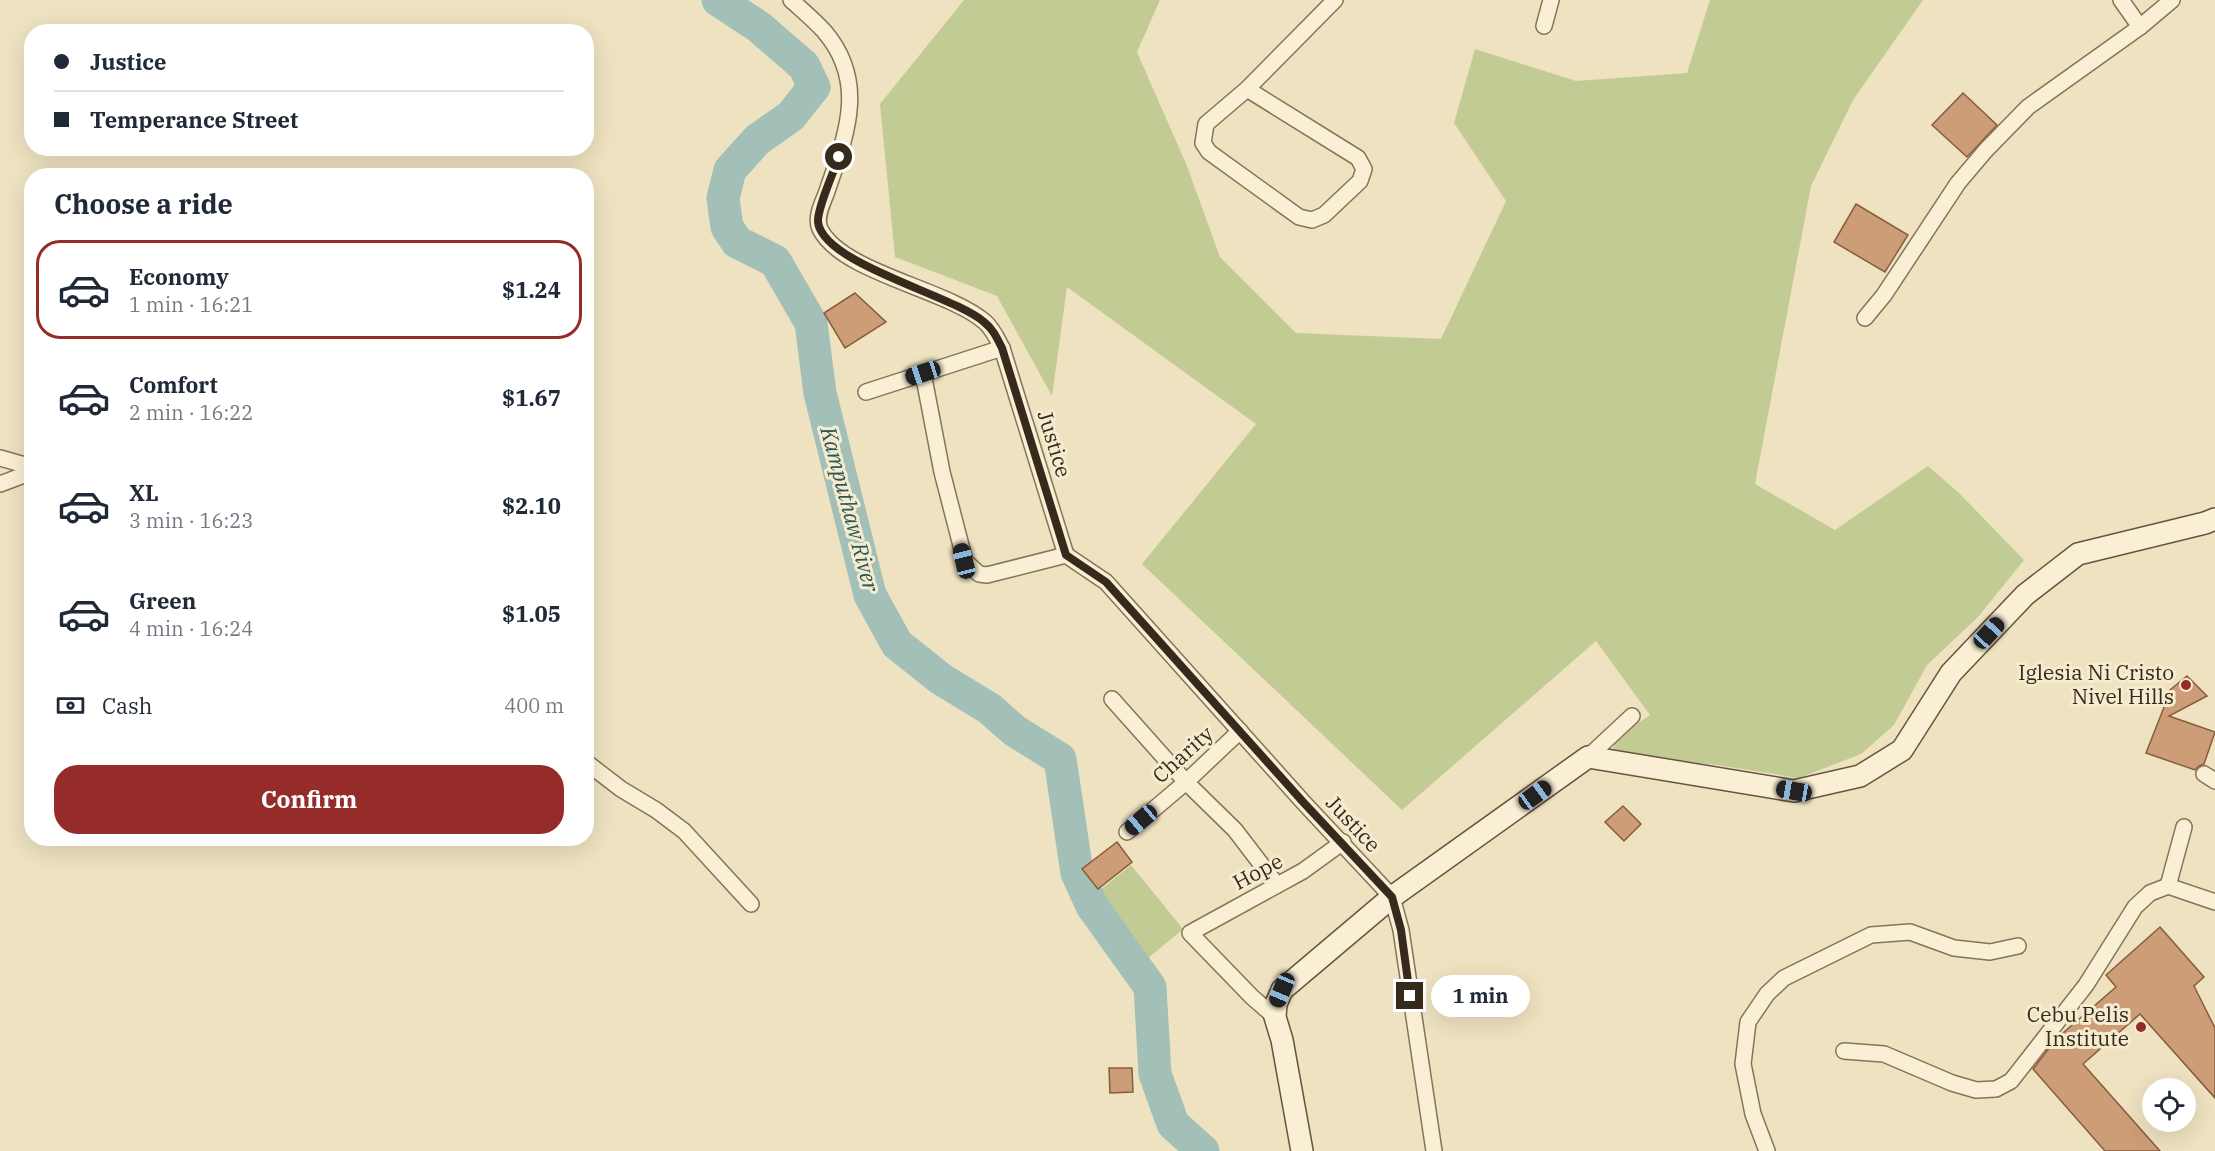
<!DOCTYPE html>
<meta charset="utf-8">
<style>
:root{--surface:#fff;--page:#f2f2f3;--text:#1f2937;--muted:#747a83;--line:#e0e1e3;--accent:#952c29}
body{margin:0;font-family:"IBM Plex Serif",serif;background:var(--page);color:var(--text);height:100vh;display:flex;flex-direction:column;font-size:22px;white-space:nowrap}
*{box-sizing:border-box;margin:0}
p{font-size:20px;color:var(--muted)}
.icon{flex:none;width:33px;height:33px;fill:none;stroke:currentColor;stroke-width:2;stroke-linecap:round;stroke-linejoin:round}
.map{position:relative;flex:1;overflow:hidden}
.side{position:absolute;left:24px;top:168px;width:570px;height:678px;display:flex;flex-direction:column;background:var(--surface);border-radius:24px;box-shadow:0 6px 24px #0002}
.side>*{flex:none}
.top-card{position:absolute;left:24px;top:24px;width:570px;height:132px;border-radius:24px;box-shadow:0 6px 24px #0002;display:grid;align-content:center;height:132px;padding:0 30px;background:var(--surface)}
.buttons{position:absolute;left:2142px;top:1078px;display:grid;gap:12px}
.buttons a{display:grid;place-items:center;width:54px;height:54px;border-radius:50%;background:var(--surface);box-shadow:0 6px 24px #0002;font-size:30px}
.end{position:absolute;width:27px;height:27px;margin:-14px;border:8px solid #362a1d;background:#fff;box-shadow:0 0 0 3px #fff}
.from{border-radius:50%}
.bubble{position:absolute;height:42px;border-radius:21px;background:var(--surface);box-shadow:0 6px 24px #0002;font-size:20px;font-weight:800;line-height:42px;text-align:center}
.car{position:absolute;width:18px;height:36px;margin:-18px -9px;border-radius:8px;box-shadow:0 0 4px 2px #0007;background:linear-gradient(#222 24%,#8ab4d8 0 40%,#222 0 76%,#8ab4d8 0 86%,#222 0)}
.top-card b{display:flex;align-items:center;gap:21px;height:57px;font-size:22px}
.top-card b+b{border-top:2px solid var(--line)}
.top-card i{width:15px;height:15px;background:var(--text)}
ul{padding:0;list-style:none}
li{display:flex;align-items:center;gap:18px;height:99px;margin:0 12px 9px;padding:0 18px;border:3px solid transparent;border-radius:24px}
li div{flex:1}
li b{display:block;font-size:22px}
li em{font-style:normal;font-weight:800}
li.active{border-color:var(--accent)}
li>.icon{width:54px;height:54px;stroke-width:1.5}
h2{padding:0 30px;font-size:27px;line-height:72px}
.pay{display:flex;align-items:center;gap:15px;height:66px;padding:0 30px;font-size:22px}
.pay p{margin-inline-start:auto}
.action{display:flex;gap:12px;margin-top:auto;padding:12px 30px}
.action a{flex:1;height:69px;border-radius:24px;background:var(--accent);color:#fff;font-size:24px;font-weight:800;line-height:69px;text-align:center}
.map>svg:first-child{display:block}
.green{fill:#c3cb95}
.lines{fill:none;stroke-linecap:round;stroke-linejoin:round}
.river{stroke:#a3c0b8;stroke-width:33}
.building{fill:#cc9d76;stroke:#865d3e;stroke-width:1.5}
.street-casing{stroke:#877358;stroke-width:18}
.secondary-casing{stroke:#68543c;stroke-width:24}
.street{stroke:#f8efd4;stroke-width:15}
.secondary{stroke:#f8efd4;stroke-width:21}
.route{stroke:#362a1d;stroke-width:8}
.poi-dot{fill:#952c29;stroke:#f5ecd0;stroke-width:2}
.labels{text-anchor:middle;stroke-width:6;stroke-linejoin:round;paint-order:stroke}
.street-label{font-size:21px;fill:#362a1d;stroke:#f5ecd0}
.poi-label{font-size:21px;fill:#362a1d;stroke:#f5ecd0;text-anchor:end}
.water-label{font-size:22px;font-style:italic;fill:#2c5655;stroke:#f5ecd0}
</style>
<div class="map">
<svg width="2215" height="1151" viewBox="0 0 2215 1151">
<rect width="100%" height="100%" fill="#eee2c0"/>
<g class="green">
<polygon points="964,0 1160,0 1137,52 1187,166 1220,257 1296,333 1441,339 1506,201 1454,123 1475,49 1576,81 1687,73 1710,0 1923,0 1853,100 1811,186 1755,484 1835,530 1928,466 1959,493 2024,560 1978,617 1927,665 1894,725 1861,754 1799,778 1717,765 1611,753 1618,736 1650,715 1596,641 1402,810 1142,564 1256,424 1067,287 1052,396 997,296 895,257 880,104"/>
<polygon points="1131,865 1183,929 1147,959 1095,894"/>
</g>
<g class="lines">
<polyline class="river" points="718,0 759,27 804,66 814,87 791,116 757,140 730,170 723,198 727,227 737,242 775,261 811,323 820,393 870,595 897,644 941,679 990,709 1015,731 1060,759 1077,873 1092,906 1150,987 1155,1074 1173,1124 1203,1151"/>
</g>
<g class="building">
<polygon points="1963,93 1997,125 1967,157 1932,125"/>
<polygon points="1856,204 1908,235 1885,272 1834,242"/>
<polygon points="855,293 886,322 845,348 824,313"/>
<polygon points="2187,676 2207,696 2169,716 2215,732 2204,764 2199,766 2195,770 2146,753 2168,697 2165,694"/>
<polygon points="1623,806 1641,824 1624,841 1605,822"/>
<polygon points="1117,842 1132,862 1098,889 1082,869"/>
<polygon points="2160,927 2204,977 2194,986 2215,1028 2215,1098 2140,1014 2083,1064 2160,1151 2105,1151 2033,1069 2056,1039 2116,987 2106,975"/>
<polygon points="1109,1068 1132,1068 1133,1092 1110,1093"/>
</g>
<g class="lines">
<defs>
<g id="street">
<path d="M791 0C802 10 814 20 824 31 869 83 845 138 826 194 822 204 815 218 820 229 842 273 947 289 985 322 993 329 997 339 1002 348L1066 555 1106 582 1304 803 1392 897 1401 930 1434 1151"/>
<polyline points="2121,0 2140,27"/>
<polyline points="1544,26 1551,0"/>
<polyline points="1247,89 1358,158 1364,169 1360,181 1324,215 1312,220 1299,217 1209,152 1203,143 1206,124 1247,89 1335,0"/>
<polyline points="1865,318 1884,295 1958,183 1986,150 2028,107 2140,27 2172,0"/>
<polyline points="923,373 942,472 965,561 979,574 987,575 1066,555"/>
<polyline points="866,392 1002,348"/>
<polyline points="0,458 32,467"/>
<polyline points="0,484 32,472"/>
<polyline points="1112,699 1186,782 1235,830 1277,885"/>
<polyline points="1588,757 1632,716"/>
<polyline points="586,762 621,789 656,810 684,831 751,904"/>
<polyline points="2204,774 2215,781"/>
<polyline points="1127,832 1186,782 1240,731"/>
<polyline points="2168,886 2184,827"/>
<polyline points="1275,1017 1252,997 1190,933 1303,871 1343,842"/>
<polyline points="1844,1051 1884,1054 1952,1083 1976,1090 1996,1089 2011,1081 2086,985 2135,907 2150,893 2168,886 2215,902"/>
<polyline points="1767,1151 1753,1114 1743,1064 1748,1022 1767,994 1784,978 1871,935 1910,932 1954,948 1990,952 2018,946"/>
</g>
<polyline id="secondary" points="1302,1151 1282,1040 1275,1017 1276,1004 1282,990 1392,897 1588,757 1794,791 1860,776 1902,750 1951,673 2025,595 2078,554 2205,523 2215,519"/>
</defs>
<use href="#street" class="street-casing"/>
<use href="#secondary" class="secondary-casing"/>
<use href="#street" class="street"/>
<use href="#secondary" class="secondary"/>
</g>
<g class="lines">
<path class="route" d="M839 157C834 171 817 209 818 222 823 264 953 295 984 322 993 329 997 338 1002 348L1066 555 1106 582 1304 803 1392 897 1401 930 1410 996"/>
</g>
<g class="poi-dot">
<circle cx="2186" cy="685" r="6"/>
<circle cx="2141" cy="1027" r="6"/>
</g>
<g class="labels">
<g class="street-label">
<text transform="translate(1054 444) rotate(73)" y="7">Justice</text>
<text transform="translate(1183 755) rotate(-42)" y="7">Charity</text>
<text transform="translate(1353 824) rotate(47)" y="7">Justice</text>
<text transform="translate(1258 872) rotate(-28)" y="7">Hope</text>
</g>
<g class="poi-label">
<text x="2174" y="680">Iglesia Ni Cristo<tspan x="2174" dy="24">Nivel Hills</tspan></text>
<text x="2129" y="1022">Cebu Pelis<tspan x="2129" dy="24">Institute</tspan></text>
</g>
<g class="water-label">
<text transform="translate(850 509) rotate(75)" y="8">Kamputhaw River</text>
</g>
</g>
</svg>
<div class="buttons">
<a><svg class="icon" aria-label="locate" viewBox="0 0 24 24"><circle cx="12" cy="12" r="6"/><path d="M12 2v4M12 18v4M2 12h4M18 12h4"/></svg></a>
</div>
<i class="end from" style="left:839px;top:157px"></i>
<i class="end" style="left:1410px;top:996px"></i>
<div class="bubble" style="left:1431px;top:975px;width:99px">1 min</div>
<i class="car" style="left:923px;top:373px;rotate:252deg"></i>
<i class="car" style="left:964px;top:561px;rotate:346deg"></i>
<i class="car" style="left:1989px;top:633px;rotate:43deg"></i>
<i class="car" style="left:1794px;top:791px;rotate:280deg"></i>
<i class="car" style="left:1535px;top:795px;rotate:54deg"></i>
<i class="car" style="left:1141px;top:820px;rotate:230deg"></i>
<i class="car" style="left:1282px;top:990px;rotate:203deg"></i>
<div class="top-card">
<b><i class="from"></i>Justice</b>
<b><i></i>Temperance Street</b>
</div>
<section class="side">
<h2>Choose a ride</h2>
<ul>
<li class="active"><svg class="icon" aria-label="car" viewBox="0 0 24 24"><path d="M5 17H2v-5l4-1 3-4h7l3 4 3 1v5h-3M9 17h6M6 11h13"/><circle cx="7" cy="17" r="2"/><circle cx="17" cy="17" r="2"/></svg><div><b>Economy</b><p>1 min · 16:21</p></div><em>$1.24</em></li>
<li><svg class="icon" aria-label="car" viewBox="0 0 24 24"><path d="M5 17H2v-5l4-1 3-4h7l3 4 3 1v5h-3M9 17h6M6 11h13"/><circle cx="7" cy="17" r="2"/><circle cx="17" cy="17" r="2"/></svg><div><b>Comfort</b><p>2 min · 16:22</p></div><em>$1.67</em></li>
<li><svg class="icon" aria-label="car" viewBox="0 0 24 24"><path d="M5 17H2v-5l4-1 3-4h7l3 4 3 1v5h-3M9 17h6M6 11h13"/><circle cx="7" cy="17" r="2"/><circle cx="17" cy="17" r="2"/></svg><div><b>XL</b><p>3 min · 16:23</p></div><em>$2.10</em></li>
<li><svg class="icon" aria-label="car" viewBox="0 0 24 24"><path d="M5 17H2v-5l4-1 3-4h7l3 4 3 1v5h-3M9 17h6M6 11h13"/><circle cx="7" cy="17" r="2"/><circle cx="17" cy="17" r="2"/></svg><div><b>Green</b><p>4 min · 16:24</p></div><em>$1.05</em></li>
</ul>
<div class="pay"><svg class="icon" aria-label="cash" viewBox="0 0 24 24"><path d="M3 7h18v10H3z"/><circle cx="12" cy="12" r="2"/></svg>Cash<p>400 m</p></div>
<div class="action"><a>Confirm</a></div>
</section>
</div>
